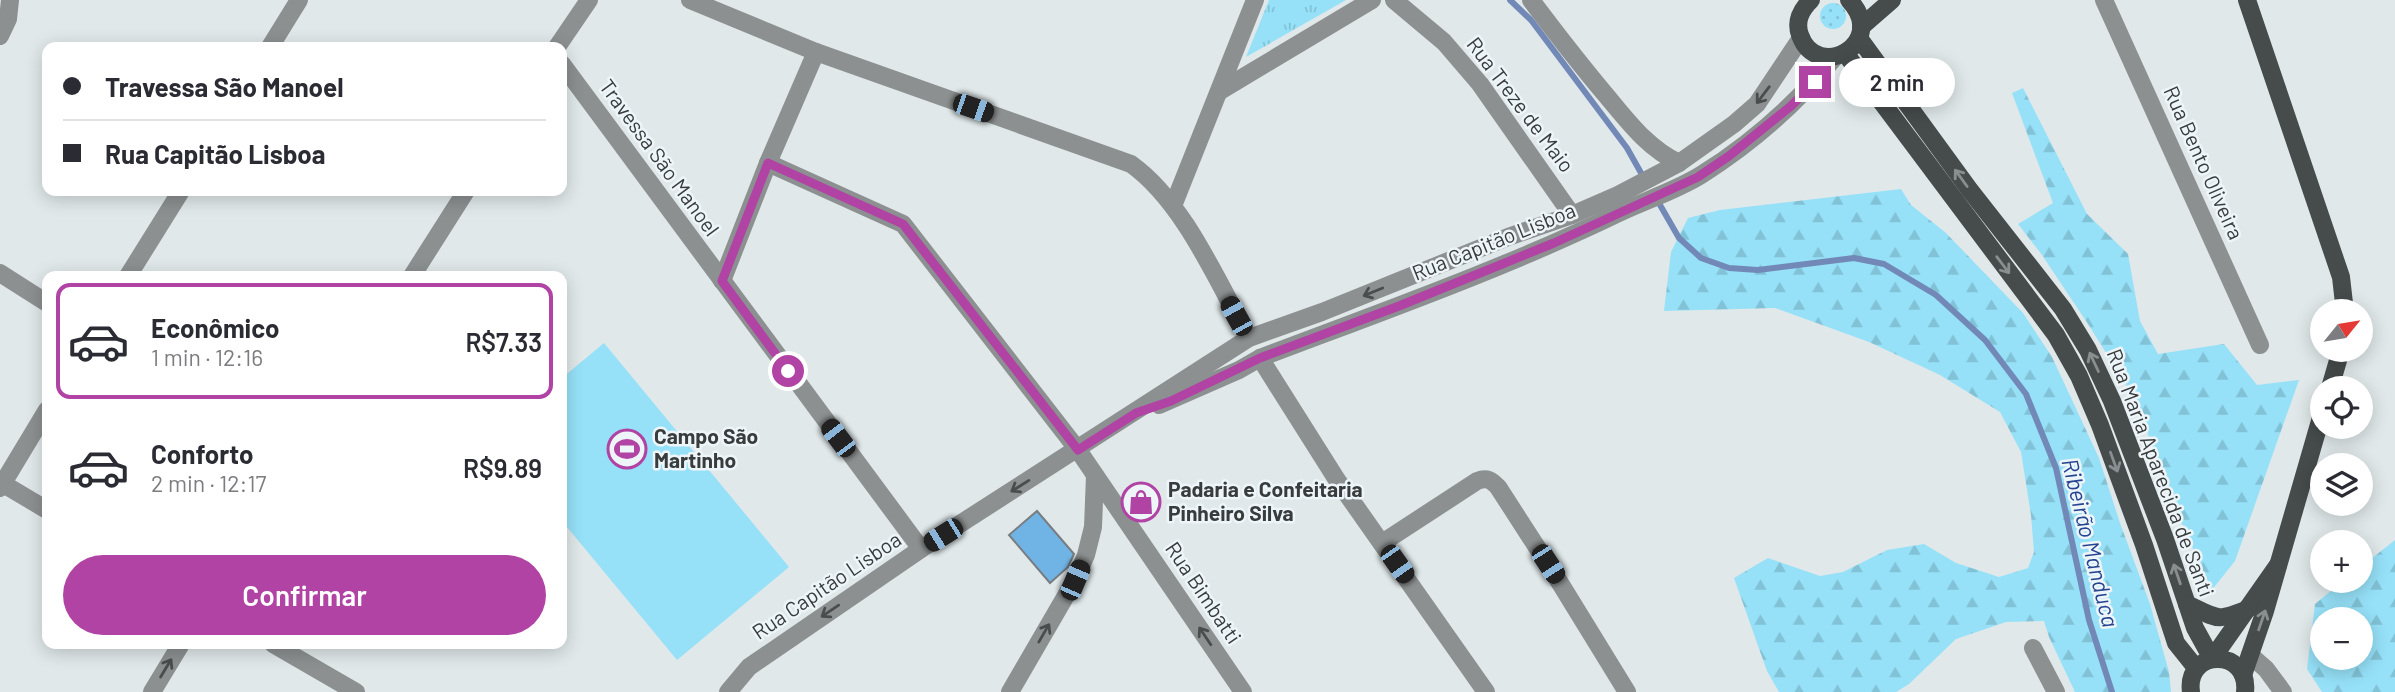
<!DOCTYPE html>
<html lang="pt">
<meta charset="utf-8">
<style>
:root{--surface:#fff;--page:#f7f7f7;--text:#2b2b33;--muted:#7c7c81;--line:#e1e1e2;--accent:#b043a3}
body{margin:0;font-family:Barlow,sans-serif;background:var(--page);color:var(--text);height:100vh;display:flex;flex-direction:column;font-size:26px;white-space:nowrap}
*{box-sizing:border-box;margin:0}
p{font-size:23px;color:var(--muted)}
.icon{flex:none;width:38px;height:38px;fill:none;stroke:currentColor;stroke-width:2;stroke-linecap:round;stroke-linejoin:round}
.map{position:relative;flex:1;overflow:hidden}
.drawer{position:absolute;left:42px;top:271px;width:525px;height:378px;display:flex;flex-direction:column;background:var(--surface);border-radius:14px;box-shadow:0 4px 18px #0003}
.drawer>*{flex:none}
.guide{position:absolute;left:42px;top:42px;width:525px;height:154px;border-radius:14px;box-shadow:0 4px 18px #0003;display:grid;align-content:center;height:154px;padding:0 21px;background:var(--surface)}
.needle{width:46px;rotate:60deg}
.tools{position:absolute;left:2310px;top:299px;display:grid;gap:14px}
.tools a{display:grid;place-items:center;width:63px;height:63px;border-radius:50%;background:var(--surface);box-shadow:0 4px 18px #0003;font-size:35px}
.end{position:absolute;width:32px;height:32px;margin:-16px;border:9px solid #b043a3;background:#fff;box-shadow:0 0 0 4px #fff}
.from{border-radius:50%}
.bubble{position:absolute;height:49px;border-radius:24px;background:var(--surface);box-shadow:0 4px 18px #0003;font-size:23px;font-weight:600;line-height:49px;text-align:center}
.car{position:absolute;width:21px;height:42px;margin:-21px -10px;border-radius:9px;box-shadow:0 0 5px 2px #0007;background:linear-gradient(#222 24%,#8ab4d8 0 40%,#222 0 76%,#8ab4d8 0 86%,#222 0)}
.guide b{display:flex;align-items:center;gap:24px;height:66px;font-size:26px}
.guide b+b{border-top:2px solid var(--line)}
.guide i{width:18px;height:18px;background:var(--text)}
ul{padding:12px 0 0;list-style:none}
li{display:flex;align-items:center;gap:21px;height:116px;margin:0 14px 10px;padding:0 7px;border:4px solid transparent;border-radius:14px}
li div{flex:1}
li b{display:block;font-size:26px}
li em{font-style:normal;font-weight:600}
li.on{border-color:var(--accent)}
li>.icon{width:63px;height:63px;stroke-width:1.5}
.button{display:flex;gap:14px;margin-top:auto;padding:14px 21px}
.button a{flex:1;height:80px;border-radius:42px;background:var(--accent);color:#fff;font-size:28px;font-weight:600;line-height:80px;text-align:center}
.map>svg:first-child{display:block}
.grass{fill:#96e1f8}
.forest{fill:url(#forest-firs);fill-rule:evenodd}
.park{fill:url(#park-tufts)}
.garden{fill:url(#garden-dots)}
.lines{fill:none;stroke-linecap:round;stroke-linejoin:round}
.stream{stroke:#7289b7;stroke-width:6}
.building{fill:#70b4e6;stroke:#787d81;stroke-width:2}
.minor{stroke:#8d9090;stroke-width:18}
.major{stroke:#464b4b;stroke-width:18}
.oneway{stroke:#4a4d4e}
.oneway2{stroke:#898f90}
.route{stroke:#b043a3;stroke-width:9}
.labels{text-anchor:middle;stroke-width:5;stroke-linejoin:round;paint-order:stroke}
.street-label{font-size:21px;fill:#393c3d;stroke:#edf5f8}
.poi-label{font-size:21px;font-weight:bold;fill:#393c3d;stroke:#edf5f8;text-anchor:start}
.water-label{font-size:23px;font-style:italic;fill:#264591;stroke:#edf5f8}
</style>
<div class="map">
<svg width="2395" height="692" viewBox="0 0 2395 692">
<defs>
<pattern id="forest-firs" width="22" height="20" patternUnits="userSpaceOnUse" patternTransform="scale(1.75)"><rect width="22" height="20" fill="#96e1f8"/><path d="M5 1l3.5 6h-7zM16 11l3.5 6h-7z" fill="#82c2d6"/></pattern>
<pattern id="park-tufts" width="24" height="20" patternUnits="userSpaceOnUse" patternTransform="scale(1.75)"><rect width="24" height="20" fill="#96e1f8"/><path d="M3 7l-1-3M5 7V3M7 7l1-3M15 17l-1-3M17 17v-4M19 17l1-3" fill="none" stroke="#82c2d6"/></pattern>
<pattern id="garden-dots" width="8" height="8" patternUnits="userSpaceOnUse" patternTransform="scale(1.75)"><rect width="8" height="8" fill="#96e1f8"/><path d="M2 2h.1M6 6h.1" fill="none" stroke="#82c2d6" stroke-width="1.8" stroke-linecap="round"/></pattern>
</defs>
<rect width="100%" height="100%" fill="#e0e8ea"/>
<polygon class="grass" points="604,343 789,567 677,660 562,521 562,378"/>
<g class="forest">
<polygon points="2023,88 2087,214 2128,254 2140,321 2158,354 2224,344 2257,385 2299,380 2235,561 2212,590 2175,509 2136,401 2088,324 2042,255 2018,224 2053,203 2012,93"/>
<polygon points="1901,189 1911,205 1946,233 2023,313 2052,357 2099,458 2120,523 2150,604 2169,672 2171,692 2075,692 2049,637 2044,621 2006,622 1956,639 1909,684 1896,692 1779,692 1767,671 1734,578 1768,558 1820,576 1843,572 1887,550 1924,544 1956,563 1999,577 2028,568 2034,552 2031,515 2021,452 2000,412 1940,375 1869,342 1775,308 1664,311 1671,252 1688,218 1720,210"/>
<path d="M2395 540V692H2322L2307 669 2315 604 2343 581H2361V567ZM2322 620H2361V658H2322Z"/>
</g>
<polygon class="park" points="1269,0 1346,0 1246,57"/>
<circle class="garden" cx="1833" cy="16" r="13"/>
<g class="lines">
<g class="stream">
<polyline points="1510,0 1531,20 1627,148 1645,180"/>
<polyline points="1656,198 1679,238 1701,258 1729,268 1758,270 1854,258 1884,264 1936,295 1985,340 2026,394 2056,468 2089,620 2112,692"/>
</g>
</g>
<polygon class="building" points="1037,511 1074,554 1068,567 1050,583 1009,535"/>
<g class="lines">
<g class="minor">
<path d="M690 0 816 52 1131 164C1184 202 1217 281 1249 338"/>
<polyline points="1394,0 1444,42 1480,84 1572,215"/>
<path d="M1531 0C1555 32 1579 63 1605 94 1627 120 1647 148 1679 163"/>
<polyline points="2104,0 2260,345"/>
<polyline points="0,36 8,19 10,0"/>
<polyline points="270,47 299,0"/>
<polyline points="557,47 589,0"/>
<polyline points="562,64 921,549"/>
<polyline points="1220,91 1372,0"/>
<polyline points="768,163 903,224 1078,450 1243,692"/>
<polyline points="1173,206 1255,0"/>
<polyline points="0,273 47,303"/>
<polyline points="128,276 181,191"/>
<polyline points="412,276 466,191"/>
<polyline points="722,281 768,163 816,52"/>
<polyline points="1260,358 1337,480 1486,692"/>
<path d="M1159 405 1239 370 1260 358C1381 312 1503 269 1619 213 1644 201 1677 190 1701 175 1752 143 1797 103 1835 57"/>
<polyline points="0,482 47,510"/>
<polyline points="0,488 47,410"/>
<path d="M1382 543 1477 481C1487 477 1491 480 1498 487L1560 583 1627 692"/>
<polyline points="273,644 356,692"/>
<polyline points="2033,648 2056,692"/>
<polyline points="2250,655 2266,669 2283,692"/>
<polyline points="152,692 181,644"/>
<polyline points="728,692 749,667 921,549 1249,338 1322,312 1508,237 1572,215 1618,195 1679,163 1734,124 1757,104 1801,38"/>
<polyline points="1010,692 1075,580 1086,555 1093,527 1095,475"/>
</g>
<g class="major">
<path d="M1811 0C1801 10 1795 21 1800 35 1817 83 1890 43 1849 0"/>
<polyline points="2247,0 2341,277 2345,312"/>
<polyline points="1861,27 1892,0"/>
<polyline points="1859,38 1969,189 2063,309 2088,350 2112,401 2165,539 2195,628 2212,659 2278,565"/>
<polyline points="1845,53 2056,335 2079,376 2100,425 2144,545 2176,643 2196,668"/>
<polyline points="2330,388 2341,350"/>
<path d="M2187 604C2218 619 2216 622 2248 609"/>
<polyline points="2243,675 2265,611 2322,414"/>
<path d="M2191 692C2185 648 2250 648 2245 692"/>
</g>
</g>
<defs><path id="oneway-shaft" d="M-6 0H5M1.5-3L5.5 0L1.5 3" fill="none" stroke-width="1.6" stroke-linecap="round" stroke-linejoin="round" transform="scale(1.75)"/></defs>
<g class="oneway">
<use href="#oneway-shaft" transform="translate(1763 95) rotate(127)"/>
<use href="#oneway-shaft" transform="translate(1373 292) rotate(158)"/>
<use href="#oneway-shaft" transform="translate(1020 486) rotate(148)"/>
<use href="#oneway-shaft" transform="translate(830 611) rotate(146)"/>
<use href="#oneway-shaft" transform="translate(1044 633) rotate(-60)"/>
<use href="#oneway-shaft" transform="translate(1205 636) rotate(-124)"/>
<use href="#oneway-shaft" transform="translate(166 668) rotate(-59)"/>
</g>
<g class="oneway2">
<use href="#oneway-shaft" transform="translate(1961 178) rotate(-126)"/>
<use href="#oneway-shaft" transform="translate(2003 265) rotate(53)"/>
<use href="#oneway-shaft" transform="translate(2094 362) rotate(-115)"/>
<use href="#oneway-shaft" transform="translate(2114 462) rotate(70)"/>
<use href="#oneway-shaft" transform="translate(2177 574) rotate(-109)"/>
<use href="#oneway-shaft" transform="translate(2262 620) rotate(-71)"/>
</g>
<g class="lines">
<polyline class="route" points="788,371 722,281 768,163 903,224 1078,450 1136,413 1171,401 1260,358 1399,306 1554,243 1698,177 1729,156 1791,106 1815,82"/>
</g>
<defs>
<symbol id="stadium-ring" viewBox="-11 -11 22 22"><circle r="9.5" fill="#edf5f8" stroke="#b043a3" stroke-width="1.5"/><path d="M0-5a6.5 5 0 1 0 0 10a6.5 5 0 1 0 0-10ZM-3.5-1.8h7v3.6h-7Z" fill="#b043a3"/></symbol>
<symbol id="shop-ring" viewBox="-11 -11 22 22"><circle r="9.5" fill="#edf5f8" stroke="#b043a3" stroke-width="1.5"/><path d="M-5-2.5h2.3a2.7 3.5 0 0 1 5.4 0H5L5.5 6h-11ZM-1.5-2.5h3a1.5 2.3 0 0 0-3 0Z" fill="#b043a3"/></symbol>
</defs>
<g fill-rule="evenodd">
<use href="#stadium-ring" x="605" y="427" width="44" height="44"/>
<use href="#shop-ring" x="1119" y="480" width="44" height="44"/>
</g>
<g class="labels">
<g class="street-label">
<text transform="translate(1520 105) rotate(53)" y="7">Rua Treze de Maio</text>
<text transform="translate(659 158) rotate(54)" y="7">Travessa São Manoel</text>
<text transform="translate(2203 163) rotate(66)" y="7">Rua Bento Oliveira</text>
<text transform="translate(1494 242) rotate(-22)" y="7">Rua Capitão Lisboa</text>
<text transform="translate(2160 473) rotate(69)" y="7">Rua Maria Aparecida de Santi</text>
<text transform="translate(827 586) rotate(-34)" y="7">Rua Capitão Lisboa</text>
<text transform="translate(1203 593) rotate(56)" y="7">Rua Bimbatti</text>
</g>
<g class="poi-label">
<text x="654" y="444">Campo São<tspan x="654" dy="24">Martinho</tspan></text>
<text x="1168" y="497">Padaria e Confeitaria<tspan x="1168" dy="24">Pinheiro Silva</tspan></text>
</g>
<g class="water-label">
<text transform="translate(2090 543) rotate(76)" y="8">Ribeirão Manduca</text>
</g>
</g>
</svg>
<div class="tools">
<a><svg class="needle" viewBox="-14 -14 28 28"><path d="M0-13l5 13h-10z" fill="#e53935"/><path d="M0 13l5-13h-10z" fill="#7c7c81"/></svg></a>
<a><svg class="icon" aria-label="locate" viewBox="0 0 24 24"><circle cx="12" cy="12" r="6"/><path d="M12 2v4M12 18v4M2 12h4M18 12h4"/></svg></a>
<a><svg class="icon" aria-label="layers" viewBox="0 0 24 24"><path d="M12 4l9 5-9 5-9-5zM3 14l9 5 9-5"/></svg></a>
<a>+</a>
<a>−</a>
</div>
<i class="end from" style="left:788px;top:371px"></i>
<i class="end" style="left:1815px;top:82px"></i>
<div class="bubble" style="left:1839px;top:58px;width:116px">2 min</div>
<i class="car" style="left:973px;top:108px;rotate:109deg"></i>
<i class="car" style="left:1236px;top:316px;rotate:331deg"></i>
<i class="car" style="left:838px;top:438px;rotate:323deg"></i>
<i class="car" style="left:943px;top:535px;rotate:238deg"></i>
<i class="car" style="left:1397px;top:564px;rotate:145deg"></i>
<i class="car" style="left:1548px;top:564px;rotate:147deg"></i>
<i class="car" style="left:1075px;top:580px;rotate:23deg"></i>
<div class="guide">
<b><i class="from"></i>Travessa São Manoel</b>
<b><i></i>Rua Capitão Lisboa</b>
</div>
<section class="drawer">
<ul>
<li class="on"><svg class="icon" aria-label="car" viewBox="0 0 24 24"><path d="M5 17H2v-5l4-1 3-4h7l3 4 3 1v5h-3M9 17h6M6 11h13"/><circle cx="7" cy="17" r="2"/><circle cx="17" cy="17" r="2"/></svg><div><b>Econômico</b><p>1 min · 12:16</p></div><em>R$7.33</em></li>
<li><svg class="icon" aria-label="car" viewBox="0 0 24 24"><path d="M5 17H2v-5l4-1 3-4h7l3 4 3 1v5h-3M9 17h6M6 11h13"/><circle cx="7" cy="17" r="2"/><circle cx="17" cy="17" r="2"/></svg><div><b>Conforto</b><p>2 min · 12:17</p></div><em>R$9.89</em></li>
</ul>
<div class="button"><a>Confirmar</a></div>
</section>
</div>
